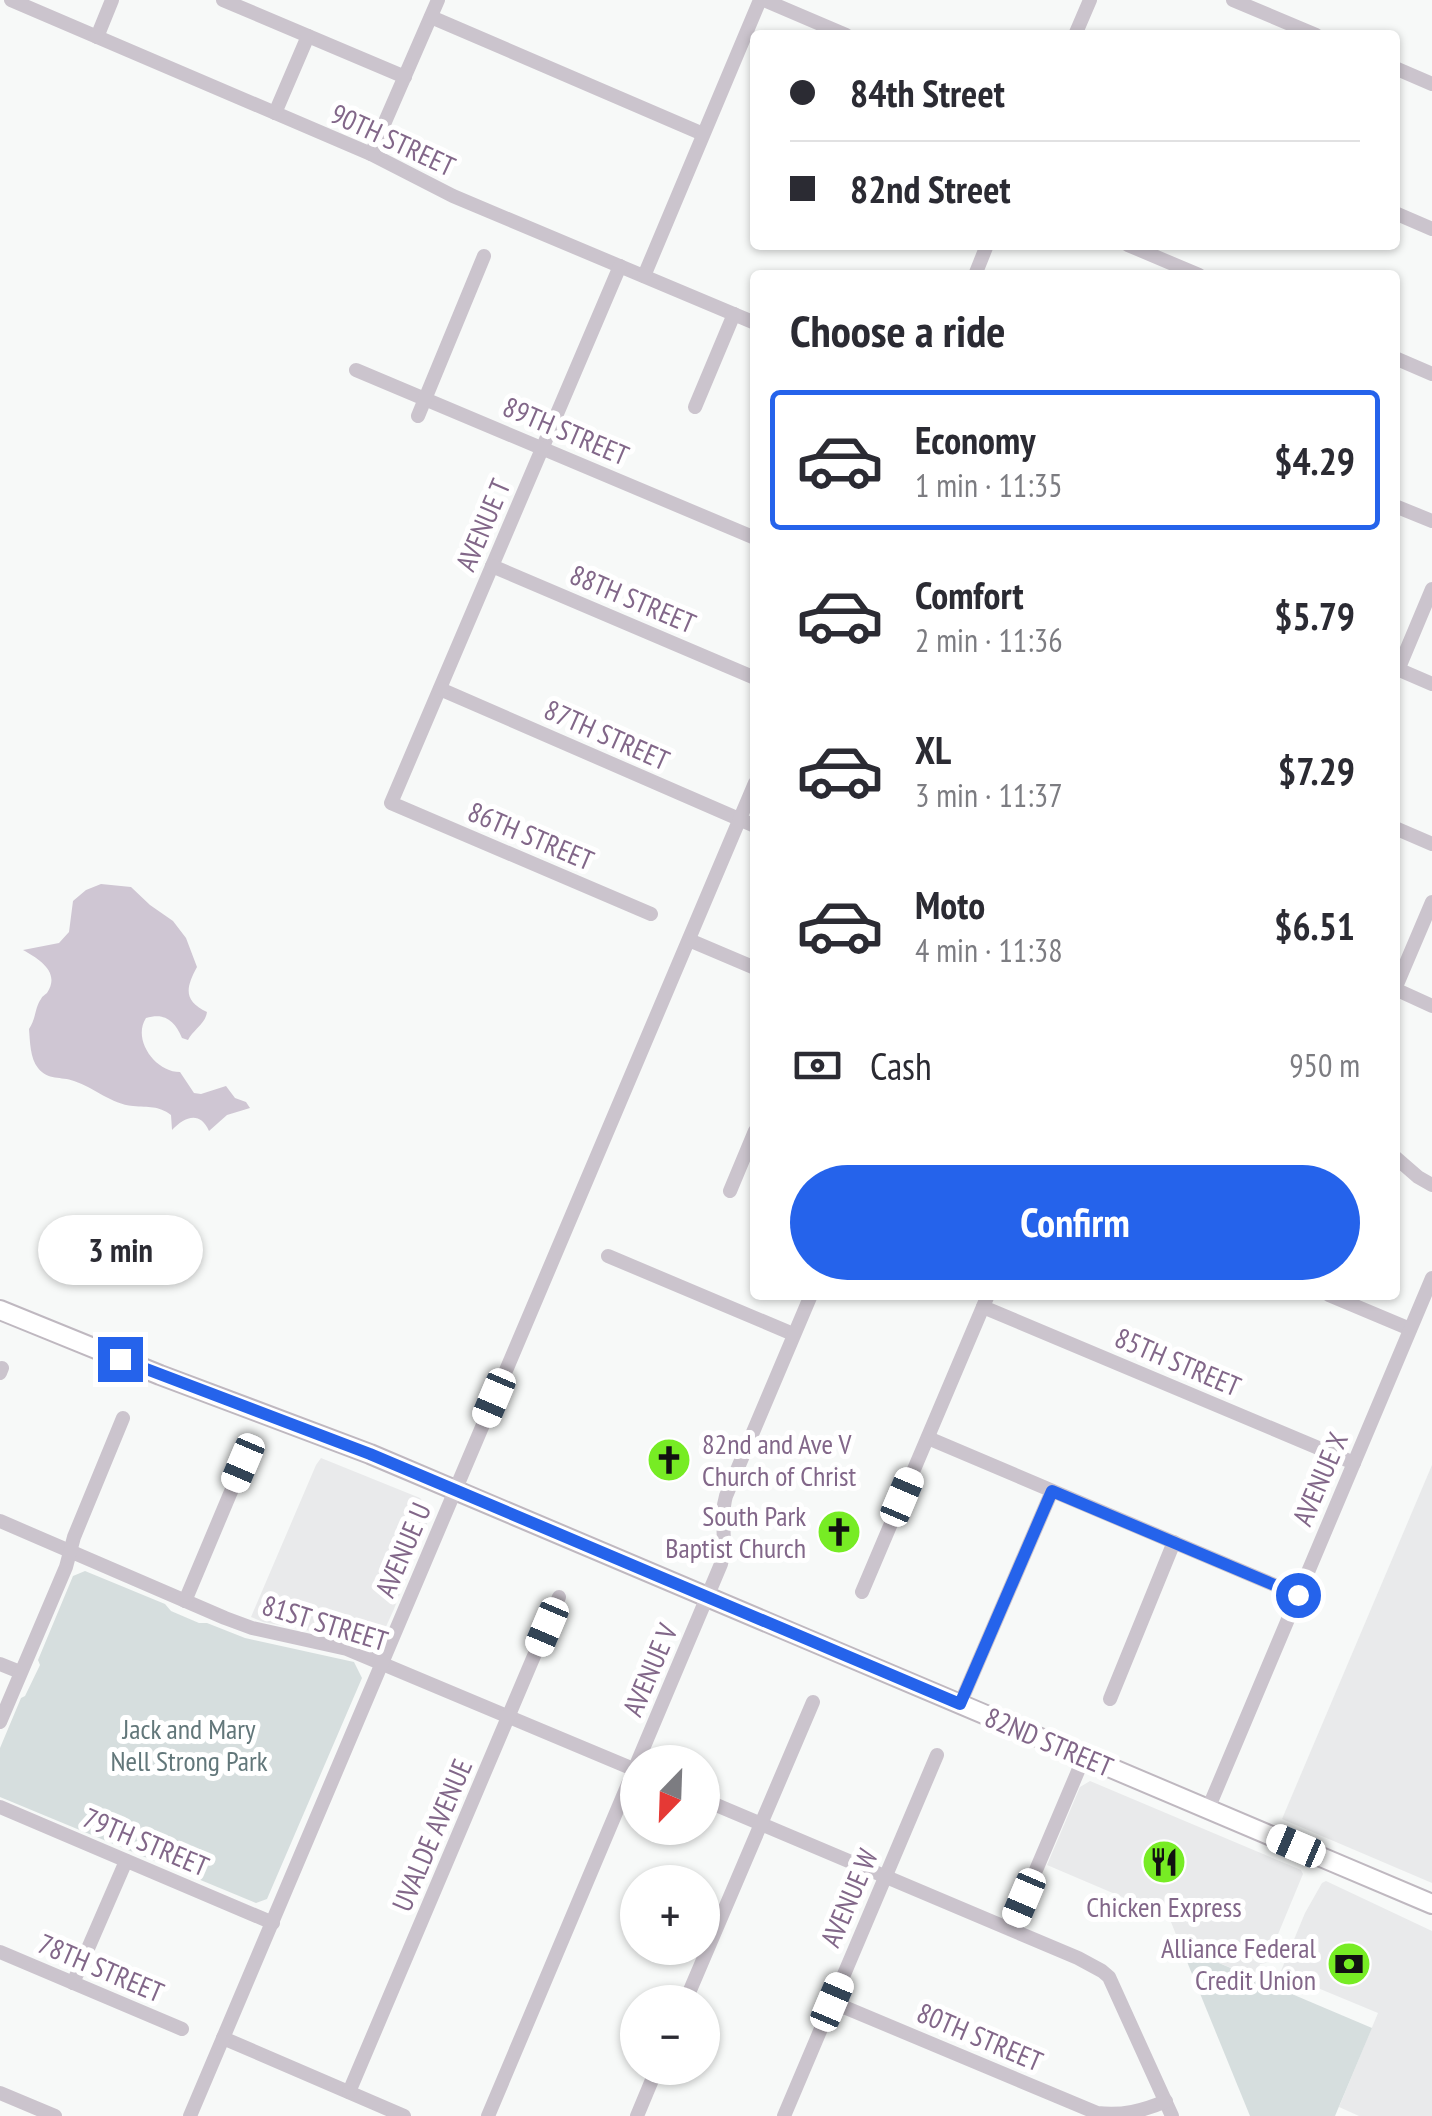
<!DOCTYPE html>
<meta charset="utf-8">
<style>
:root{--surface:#fff;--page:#f7f7f7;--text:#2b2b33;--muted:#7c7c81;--line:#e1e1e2;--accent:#2563eb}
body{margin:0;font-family:"PT Sans Narrow",sans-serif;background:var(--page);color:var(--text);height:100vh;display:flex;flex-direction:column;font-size:38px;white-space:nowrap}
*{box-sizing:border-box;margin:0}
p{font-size:32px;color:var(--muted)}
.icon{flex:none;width:55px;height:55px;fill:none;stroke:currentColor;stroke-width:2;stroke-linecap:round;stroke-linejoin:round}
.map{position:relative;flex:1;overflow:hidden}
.sheet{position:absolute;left:750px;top:270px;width:650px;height:1030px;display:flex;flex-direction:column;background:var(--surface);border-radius:10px;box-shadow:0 2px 8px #0004}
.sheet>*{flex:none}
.banner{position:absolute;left:750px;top:30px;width:650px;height:220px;border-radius:10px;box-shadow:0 2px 8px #0004;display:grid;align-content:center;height:220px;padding:0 40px;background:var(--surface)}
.needle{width:65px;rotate:203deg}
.tools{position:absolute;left:620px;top:1745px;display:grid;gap:20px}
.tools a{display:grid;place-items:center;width:100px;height:100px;border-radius:50%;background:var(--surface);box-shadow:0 2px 8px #0004;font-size:50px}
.end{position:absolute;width:45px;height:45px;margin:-22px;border:12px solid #2563eb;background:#fff;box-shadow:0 0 0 5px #fff}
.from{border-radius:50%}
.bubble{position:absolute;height:70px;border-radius:35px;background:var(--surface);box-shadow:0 2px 8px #0004;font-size:32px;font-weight:600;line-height:70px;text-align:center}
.car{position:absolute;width:30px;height:60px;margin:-30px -15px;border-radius:12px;box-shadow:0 0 8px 2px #0007;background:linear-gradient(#fff 24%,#345 0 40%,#fff 0 76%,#345 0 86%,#fff 0)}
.banner b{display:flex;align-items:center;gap:35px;height:95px;font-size:38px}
.banner b+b{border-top:2px solid var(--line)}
.banner i{width:25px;height:25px;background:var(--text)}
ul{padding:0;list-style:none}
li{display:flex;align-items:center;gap:30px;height:140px;margin:0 20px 15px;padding:0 20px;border:5px solid transparent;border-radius:10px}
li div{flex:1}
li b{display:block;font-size:38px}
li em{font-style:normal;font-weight:600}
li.current{border-color:var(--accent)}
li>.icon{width:90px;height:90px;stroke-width:1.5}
h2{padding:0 40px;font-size:45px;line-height:120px}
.pay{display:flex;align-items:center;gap:25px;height:110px;padding:0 40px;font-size:38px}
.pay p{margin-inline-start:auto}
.primary-button{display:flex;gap:20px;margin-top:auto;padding:20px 40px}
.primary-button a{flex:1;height:115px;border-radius:60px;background:var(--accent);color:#fff;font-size:40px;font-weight:600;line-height:115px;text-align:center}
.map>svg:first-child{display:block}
.built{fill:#e9eaeb}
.green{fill:#d6dede}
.water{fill:#cfc6d3}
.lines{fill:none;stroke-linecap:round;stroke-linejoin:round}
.major-casing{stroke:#bfb8c0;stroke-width:22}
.minor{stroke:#cbc4cd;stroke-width:14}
.major{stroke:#fff;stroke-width:18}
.route{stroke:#2563eb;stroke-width:12}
.labels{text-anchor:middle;stroke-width:10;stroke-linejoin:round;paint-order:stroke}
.street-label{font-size:28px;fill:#826789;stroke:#fff}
.poi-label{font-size:28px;fill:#826789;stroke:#fff;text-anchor:end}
.park-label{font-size:28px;fill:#62777a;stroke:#fff}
</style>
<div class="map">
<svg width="1432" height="2116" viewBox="0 0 1432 2116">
<rect width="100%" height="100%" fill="#f7f9f8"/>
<g class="built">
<polygon points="321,1458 420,1498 429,1510 428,1521 394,1609 380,1640 373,1648 322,1633 263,1622 251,1617 316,1465"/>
<polygon points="1432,1465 1432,1883 1282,1819"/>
<polygon points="1090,1781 1301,1870 1303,1874 1266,1963 1260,1964 1255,1978 1181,1947 1169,1917 1047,1865 1080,1787"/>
<polygon points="1326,1881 1432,1931 1432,2116 1359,2116 1339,2107 1378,2013 1284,1974 1281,1971 1305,1913 1322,1883"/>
</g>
<g class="green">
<polygon points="85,1571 165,1604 171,1611 199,1623 207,1623 245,1638 354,1662 362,1678 267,1899 256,1903 0,1797 0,1748 21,1698 25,1696 40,1665 38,1660 73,1576"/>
<polygon points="1181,1947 1372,2028 1335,2116 1250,2116"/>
</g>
<path class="water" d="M101 884 131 887 150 905 173 921 186 938 197 967C185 989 184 1001 207 1012 206 1023 193 1030 188 1040L182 1038C175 1021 165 1012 146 1018 132 1039 155 1072 180 1072L194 1093 201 1094 226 1086 235 1098 246 1102 250 1108 227 1115 209 1131C200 1110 184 1117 172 1130L171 1115C158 1105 149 1108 133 1106 111 1104 95 1088 74 1081 61 1076 48 1081 38 1068 30 1058 30 1041 29 1029 36 1019 35 1007 41 999 42 996 45 995 47 993 61 972 39 959 23 950L59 943 69 932 73 901 86 890Z"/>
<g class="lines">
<defs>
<polyline id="major" points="0,1310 160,1375 370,1454 1432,1904"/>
</defs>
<use href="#major" class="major-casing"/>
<g class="minor">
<polyline points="11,0 371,154 453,196 755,323"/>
<polyline points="223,0 405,77"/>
<polyline points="764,0 846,35"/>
<polyline points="1233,0 1316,35"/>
<polyline points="431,17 703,134"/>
<polyline points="1075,35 1090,0"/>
<polyline points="97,37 112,0"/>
<polyline points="1395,68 1432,84"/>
<polyline points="275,113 308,36"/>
<polyline points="371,154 438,0"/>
<polyline points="1395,213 1432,229"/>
<polyline points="1128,245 1199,275"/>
<polyline points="620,266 391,803 651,914"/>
<polyline points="975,275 987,245"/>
<polyline points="644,276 760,0"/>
<polyline points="1395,358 1432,374"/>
<polyline points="356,370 755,538"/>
<polyline points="695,407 734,314"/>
<polyline points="418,416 484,256"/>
<polyline points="1395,506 1432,521"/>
<polyline points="492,566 755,678"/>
<polyline points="1395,668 1432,684"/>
<polyline points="1398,670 1432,589"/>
<polyline points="440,689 755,826"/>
<polyline points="1395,828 1432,844"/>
<polyline points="689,940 755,968"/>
<polyline points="1395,989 1432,902"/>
<polyline points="1395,989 1432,1006"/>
<polyline points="1395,1157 1418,1177 1432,1185"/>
<polyline points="730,1191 755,1131"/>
<polyline points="608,1256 793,1334"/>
<polyline points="1329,1295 1410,1329"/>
<polyline points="983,1307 1354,1463"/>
<polyline points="0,1373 2,1368"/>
<polyline points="928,1438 1298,1595"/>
<polyline points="0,1521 225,1618 252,1628 347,1649 638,1771"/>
<polyline points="862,1592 988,1295"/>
<polyline points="185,1601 243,1463"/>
<polyline points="0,1664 20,1672"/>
<polyline points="1110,1699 1174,1542"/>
<polyline points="960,1704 1052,1491"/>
<polyline points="0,1722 66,1567 74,1537 123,1418"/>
<polyline points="702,1799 1078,1958 1102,1971 1109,1977 1172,2116"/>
<polyline points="0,1807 273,1923"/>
<polyline points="1208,1809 1432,1278"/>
<polyline points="1011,1929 1084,1757"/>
<polyline points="0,1952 182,2029"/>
<polyline points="73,1983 126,1861"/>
<polyline points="685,2002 813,1702"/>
<path d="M832 2002 1097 2113C1122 2116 1143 2111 1166 2101"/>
<polyline points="223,2038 404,2116"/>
<polyline points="349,2092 559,1597"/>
<polyline points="0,2093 55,2116"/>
<polyline points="190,2116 755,783"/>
<path d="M488 2116 721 1564C728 1541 719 1519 726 1496L811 1295"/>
<polyline points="637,2116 657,2068"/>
<polyline points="784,2116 937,1755"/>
</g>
<use href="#major" class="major"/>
</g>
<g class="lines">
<polyline class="route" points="120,1359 370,1454 960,1704 1052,1491 1298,1595"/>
</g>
<defs>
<symbol id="church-disc" viewBox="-11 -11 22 22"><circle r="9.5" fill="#77ec24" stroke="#fff"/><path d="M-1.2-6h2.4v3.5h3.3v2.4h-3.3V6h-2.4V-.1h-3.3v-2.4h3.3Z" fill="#111"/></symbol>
<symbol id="restaurant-disc" viewBox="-11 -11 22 22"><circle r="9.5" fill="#77ec24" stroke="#fff"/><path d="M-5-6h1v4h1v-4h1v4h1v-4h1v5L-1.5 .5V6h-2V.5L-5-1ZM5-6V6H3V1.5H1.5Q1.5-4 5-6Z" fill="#111"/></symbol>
<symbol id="bank-disc" viewBox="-11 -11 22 22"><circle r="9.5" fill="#77ec24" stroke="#fff"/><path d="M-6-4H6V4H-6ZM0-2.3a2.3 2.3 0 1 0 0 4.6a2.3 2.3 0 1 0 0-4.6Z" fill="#111"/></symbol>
</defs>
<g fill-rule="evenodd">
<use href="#church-disc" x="644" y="1435" width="50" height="50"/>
<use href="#church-disc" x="814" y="1507" width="50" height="50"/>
<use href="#restaurant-disc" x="1139" y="1837" width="50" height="50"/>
<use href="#bank-disc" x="1324" y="1939" width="50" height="50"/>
</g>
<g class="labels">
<g class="street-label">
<text transform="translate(393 140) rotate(25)" y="10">90TH STREET</text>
<text transform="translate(566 431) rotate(23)" y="10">89TH STREET</text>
<text transform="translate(483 525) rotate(-67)" y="10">AVENUE T</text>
<text transform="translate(633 599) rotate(23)" y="10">88TH STREET</text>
<text transform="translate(607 735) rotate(24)" y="10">87TH STREET</text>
<text transform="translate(531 836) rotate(23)" y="10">86TH STREET</text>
<text transform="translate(1178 1362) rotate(23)" y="10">85TH STREET</text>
<text transform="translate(1320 1479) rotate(-67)" y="10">AVENUE X</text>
<text transform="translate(403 1550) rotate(-67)" y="10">AVENUE U</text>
<text transform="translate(325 1623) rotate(17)" y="10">81ST STREET</text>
<text transform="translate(650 1670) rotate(-67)" y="10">AVENUE V</text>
<text transform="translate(1049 1742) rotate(23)" y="10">82ND STREET</text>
<text transform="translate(432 1835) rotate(-67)" y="10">UVALDE AVENUE</text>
<text transform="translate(146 1842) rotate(23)" y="10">79TH STREET</text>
<text transform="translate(849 1898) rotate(-67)" y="10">AVENUE W</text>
<text transform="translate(101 1968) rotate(23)" y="10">78TH STREET</text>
<text transform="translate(980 2037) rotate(23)" y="10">80TH STREET</text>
</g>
<g class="poi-label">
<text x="702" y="1454" text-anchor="start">82nd and Ave V<tspan x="702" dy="32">Church of Christ</tspan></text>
<text x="806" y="1526">South Park<tspan x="806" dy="32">Baptist Church</tspan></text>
<text x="1164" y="1917" text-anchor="middle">Chicken Express</text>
<text x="1316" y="1958">Alliance Federal<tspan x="1316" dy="32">Credit Union</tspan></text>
</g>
<g class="park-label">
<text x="189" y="1739">Jack and Mary<tspan x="189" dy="32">Nell Strong Park</tspan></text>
</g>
</g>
</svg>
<div class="tools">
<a><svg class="needle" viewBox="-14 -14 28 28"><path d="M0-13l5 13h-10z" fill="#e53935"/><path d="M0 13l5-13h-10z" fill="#7c7c81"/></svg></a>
<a>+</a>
<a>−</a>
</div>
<i class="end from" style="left:1298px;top:1595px"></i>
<i class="end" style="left:120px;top:1359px"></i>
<div class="bubble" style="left:38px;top:1215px;width:165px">3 min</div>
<i class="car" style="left:494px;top:1398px;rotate:203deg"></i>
<i class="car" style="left:243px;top:1463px;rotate:203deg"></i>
<i class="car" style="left:902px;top:1497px;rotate:23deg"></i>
<i class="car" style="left:547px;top:1627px;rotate:203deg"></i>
<i class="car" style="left:1296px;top:1846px;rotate:293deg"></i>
<i class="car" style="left:1024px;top:1898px;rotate:203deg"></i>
<i class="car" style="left:832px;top:2002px;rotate:23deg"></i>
<div class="banner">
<b><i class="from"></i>84th Street</b>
<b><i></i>82nd Street</b>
</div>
<section class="sheet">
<h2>Choose a ride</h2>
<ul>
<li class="current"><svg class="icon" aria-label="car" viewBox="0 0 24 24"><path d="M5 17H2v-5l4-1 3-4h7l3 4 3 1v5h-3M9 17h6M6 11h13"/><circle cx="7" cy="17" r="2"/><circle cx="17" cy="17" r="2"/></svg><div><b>Economy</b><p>1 min · 11:35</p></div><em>$4.29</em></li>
<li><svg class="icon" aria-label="car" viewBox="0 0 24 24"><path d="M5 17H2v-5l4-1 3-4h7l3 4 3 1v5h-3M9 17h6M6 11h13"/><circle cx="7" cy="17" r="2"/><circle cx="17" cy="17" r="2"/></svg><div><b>Comfort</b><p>2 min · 11:36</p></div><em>$5.79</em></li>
<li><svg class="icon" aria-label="car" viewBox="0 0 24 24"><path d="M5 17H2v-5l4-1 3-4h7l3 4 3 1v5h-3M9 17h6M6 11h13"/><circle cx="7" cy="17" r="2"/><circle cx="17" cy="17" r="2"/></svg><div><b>XL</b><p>3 min · 11:37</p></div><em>$7.29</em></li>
<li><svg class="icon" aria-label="car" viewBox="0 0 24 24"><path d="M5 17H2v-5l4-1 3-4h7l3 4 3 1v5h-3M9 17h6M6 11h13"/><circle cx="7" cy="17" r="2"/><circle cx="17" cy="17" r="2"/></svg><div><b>Moto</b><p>4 min · 11:38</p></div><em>$6.51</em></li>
</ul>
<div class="pay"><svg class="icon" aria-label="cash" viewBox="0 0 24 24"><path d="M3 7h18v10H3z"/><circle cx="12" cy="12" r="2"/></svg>Cash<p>950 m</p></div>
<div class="primary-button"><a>Confirm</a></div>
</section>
</div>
